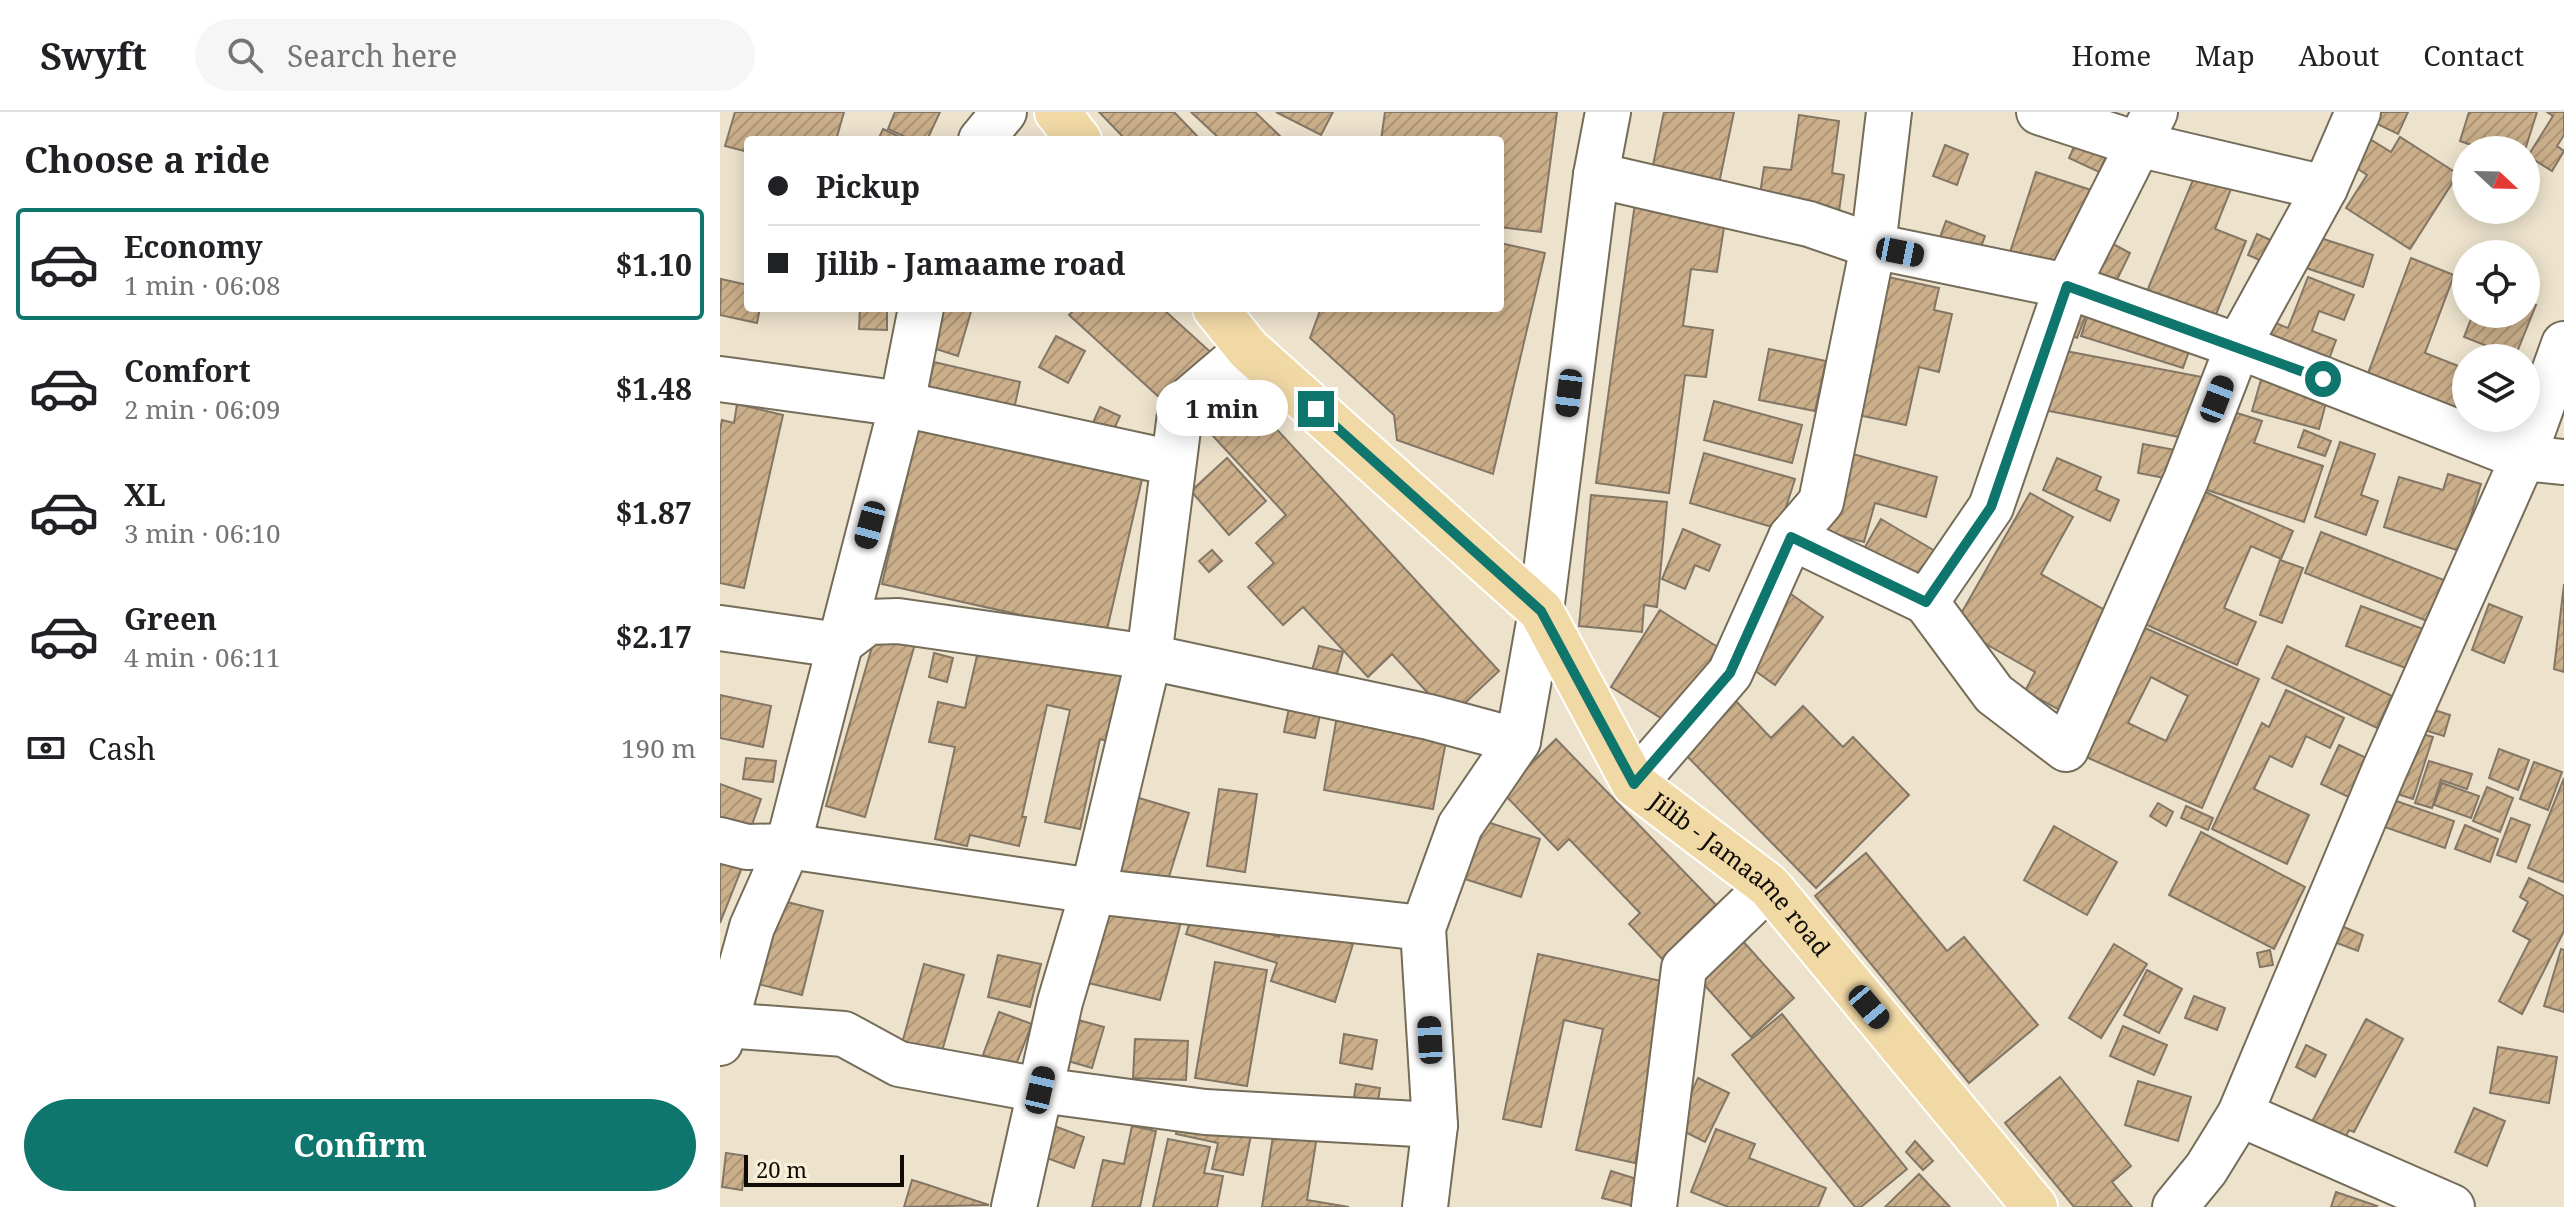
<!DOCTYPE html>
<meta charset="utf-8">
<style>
:root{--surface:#fff;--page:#f6f6f6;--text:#202124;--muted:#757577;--line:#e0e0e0;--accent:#0f766e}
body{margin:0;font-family:"Noto Serif",serif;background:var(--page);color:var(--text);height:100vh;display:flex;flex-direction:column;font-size:30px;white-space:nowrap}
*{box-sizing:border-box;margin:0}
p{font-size:26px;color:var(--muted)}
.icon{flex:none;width:44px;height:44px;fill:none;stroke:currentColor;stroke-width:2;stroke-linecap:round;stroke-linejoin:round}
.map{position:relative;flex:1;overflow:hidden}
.details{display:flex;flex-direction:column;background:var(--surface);width:720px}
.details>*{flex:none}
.hud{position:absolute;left:24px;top:24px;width:760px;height:176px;border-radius:8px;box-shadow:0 4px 20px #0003;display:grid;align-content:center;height:176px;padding:0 24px;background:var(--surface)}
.needle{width:52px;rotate:112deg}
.buttons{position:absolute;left:1732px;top:24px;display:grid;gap:16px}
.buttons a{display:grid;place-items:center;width:88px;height:88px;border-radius:50%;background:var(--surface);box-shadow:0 4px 20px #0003;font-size:40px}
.scale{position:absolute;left:24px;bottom:20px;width:160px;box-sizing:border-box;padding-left:8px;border:4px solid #0f0c05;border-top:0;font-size:22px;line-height:28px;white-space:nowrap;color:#0f0c05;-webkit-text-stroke:6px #faf0da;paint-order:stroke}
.end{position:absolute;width:36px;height:36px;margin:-18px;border:10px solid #0f766e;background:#fff;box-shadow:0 0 0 4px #fff}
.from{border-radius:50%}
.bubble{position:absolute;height:56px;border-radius:28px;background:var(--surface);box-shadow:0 4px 20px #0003;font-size:26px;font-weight:700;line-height:56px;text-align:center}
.car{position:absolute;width:24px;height:48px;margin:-24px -12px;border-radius:10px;box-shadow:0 0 6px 2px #0007;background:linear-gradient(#222 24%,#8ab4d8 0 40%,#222 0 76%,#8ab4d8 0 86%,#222 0)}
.hud b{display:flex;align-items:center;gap:28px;height:76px;font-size:30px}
.hud b+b{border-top:2px solid var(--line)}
.hud i{width:20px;height:20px;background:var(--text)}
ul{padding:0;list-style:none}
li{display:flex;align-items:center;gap:24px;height:112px;margin:0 16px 12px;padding:0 8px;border:4px solid transparent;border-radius:8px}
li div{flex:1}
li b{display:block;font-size:30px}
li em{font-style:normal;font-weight:700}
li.active{border-color:var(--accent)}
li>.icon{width:72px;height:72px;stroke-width:1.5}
h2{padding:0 24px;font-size:36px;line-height:96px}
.pay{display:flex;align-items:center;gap:20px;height:88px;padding:0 24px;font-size:30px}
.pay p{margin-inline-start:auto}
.cta{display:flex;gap:16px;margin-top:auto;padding:16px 24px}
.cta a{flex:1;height:92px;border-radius:48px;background:var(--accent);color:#fff;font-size:32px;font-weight:700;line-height:92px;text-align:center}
header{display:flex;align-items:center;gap:48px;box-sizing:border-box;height:112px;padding:0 40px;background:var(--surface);border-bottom:2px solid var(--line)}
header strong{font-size:38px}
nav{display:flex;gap:44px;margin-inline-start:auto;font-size:28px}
.search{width:560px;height:72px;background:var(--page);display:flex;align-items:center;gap:20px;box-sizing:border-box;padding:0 28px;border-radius:44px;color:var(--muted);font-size:30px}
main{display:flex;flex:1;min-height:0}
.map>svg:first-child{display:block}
.building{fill:url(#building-hatch);stroke:#847665;stroke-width:2;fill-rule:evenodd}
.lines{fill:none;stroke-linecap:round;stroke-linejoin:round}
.street-casing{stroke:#756c59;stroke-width:48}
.primary-casing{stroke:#fff;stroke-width:48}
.street{stroke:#fff;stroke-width:44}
.primary{stroke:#f1d9a6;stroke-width:44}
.route{stroke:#0f766e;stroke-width:10}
.labels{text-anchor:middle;stroke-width:8;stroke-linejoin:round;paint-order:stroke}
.street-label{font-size:24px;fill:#0f0c05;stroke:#faf0da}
</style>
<header>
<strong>Swyft</strong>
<div class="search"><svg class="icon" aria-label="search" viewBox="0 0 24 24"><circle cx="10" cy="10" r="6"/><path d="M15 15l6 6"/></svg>Search here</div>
<nav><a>Home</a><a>Map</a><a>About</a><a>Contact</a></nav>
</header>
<main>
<section class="details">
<h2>Choose a ride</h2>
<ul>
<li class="active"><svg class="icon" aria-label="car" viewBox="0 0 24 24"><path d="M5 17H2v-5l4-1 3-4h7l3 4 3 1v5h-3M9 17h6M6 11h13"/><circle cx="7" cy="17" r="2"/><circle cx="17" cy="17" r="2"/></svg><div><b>Economy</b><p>1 min · 06:08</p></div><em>$1.10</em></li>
<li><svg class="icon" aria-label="car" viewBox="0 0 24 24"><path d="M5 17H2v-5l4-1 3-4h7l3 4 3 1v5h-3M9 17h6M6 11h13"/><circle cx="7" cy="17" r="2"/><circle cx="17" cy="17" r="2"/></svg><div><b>Comfort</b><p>2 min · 06:09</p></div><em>$1.48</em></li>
<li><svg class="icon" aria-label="car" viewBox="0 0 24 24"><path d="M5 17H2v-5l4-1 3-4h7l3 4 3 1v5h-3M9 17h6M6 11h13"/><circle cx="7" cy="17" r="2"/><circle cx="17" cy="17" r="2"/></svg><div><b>XL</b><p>3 min · 06:10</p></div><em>$1.87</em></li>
<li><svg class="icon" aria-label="car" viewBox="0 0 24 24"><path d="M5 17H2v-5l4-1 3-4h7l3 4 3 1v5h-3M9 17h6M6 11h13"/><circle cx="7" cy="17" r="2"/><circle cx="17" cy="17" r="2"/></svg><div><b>Green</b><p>4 min · 06:11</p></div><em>$2.17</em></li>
</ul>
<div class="pay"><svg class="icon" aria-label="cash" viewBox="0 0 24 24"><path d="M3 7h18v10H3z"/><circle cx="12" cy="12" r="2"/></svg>Cash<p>190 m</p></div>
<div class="cta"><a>Confirm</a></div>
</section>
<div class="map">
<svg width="1844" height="1095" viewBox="0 0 1844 1095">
<defs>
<pattern id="building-hatch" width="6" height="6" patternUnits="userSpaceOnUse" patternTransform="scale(2)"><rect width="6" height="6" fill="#cbaf8b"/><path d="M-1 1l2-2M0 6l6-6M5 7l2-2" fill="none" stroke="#ad9576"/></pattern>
</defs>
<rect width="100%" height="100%" fill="#ede3cd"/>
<g class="building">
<polygon points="15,0 124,0 116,28 28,28 28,40 5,34"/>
<polygon points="175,0 220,0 207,28 192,28 168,17"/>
<polygon points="379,0 454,0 481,28 406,28"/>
<polygon points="471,0 535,0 564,28 501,28"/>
<polygon points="556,0 613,0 601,23"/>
<polygon points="665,0 837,0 821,120 780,115 780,28 661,28"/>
<polygon points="944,0 1014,0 998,76 931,63"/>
<polygon points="1651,0 1688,0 1678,22 1647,7"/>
<polygon points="1749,0 1817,0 1805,38 1766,38 1740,29"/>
<polygon points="1827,0 1844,0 1844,23 1837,34 1844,39 1832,59 1808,44 1833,4"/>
<polygon points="1079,3 1119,9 1112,61 1124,63 1118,107 1038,96 1044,55 1071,58"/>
<polygon points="163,17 184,27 183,28 158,28"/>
<polygon points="1637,19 1671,40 1680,25 1738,62 1690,137 1626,96 1647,63 1620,45"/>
<polygon points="1358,26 1388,40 1379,60 1349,46"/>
<polygon points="1225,33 1248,42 1237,73 1213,64"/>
<polygon points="1316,60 1371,78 1343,160 1289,143"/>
<polygon points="1475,63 1511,77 1495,117 1526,129 1490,217 1423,189"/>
<polygon points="916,84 1007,96 997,160 971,157 963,214 993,218 986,265 965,263 949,381 876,371"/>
<polygon points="1226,109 1265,124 1255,151 1216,136"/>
<polygon points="1537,122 1562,133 1553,154 1528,143"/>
<polygon points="1588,122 1653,143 1643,175 1577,153"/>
<polygon points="1380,125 1410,141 1390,182 1359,166"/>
<polygon points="780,131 825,141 773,362 677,328 674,303 590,226 601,196 780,196"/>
<polygon points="1691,146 1734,163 1705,241 1746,257 1746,301 1647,264"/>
<polygon points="1168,165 1219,176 1214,198 1232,202 1219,260 1199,255 1186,313 1138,303"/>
<polygon points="1588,165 1634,183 1624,208 1599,199 1592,219 1616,228 1604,261 1535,234 1546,207 1568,216"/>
<polygon points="1,167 28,173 28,196 40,196 37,211 0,203"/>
<polygon points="1806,190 1816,193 1795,245 1744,225 1753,202 1806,202"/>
<polygon points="1370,193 1357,226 1337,218"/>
<polygon points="1371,193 1474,225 1463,256 1361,224"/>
<polygon points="140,196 167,196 167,218 139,217"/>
<polygon points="223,196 252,196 238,244 213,236"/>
<polygon points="356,196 442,196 497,246 451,296 349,203"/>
<polygon points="336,224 365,239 348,271 319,255"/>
<polygon points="1049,237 1106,249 1095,299 1039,288"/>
<polygon points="1335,237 1482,265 1469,327 1324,298"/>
<polygon points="214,250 300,270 292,306 206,286"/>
<polygon points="1545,254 1611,272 1599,317 1532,299"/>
<polygon points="506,262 779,559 730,605 672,542 648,565 583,495 563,513 528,475 554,451 536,431 566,403 468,297"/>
<polygon points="994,289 1082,313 1072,351 984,328"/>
<polygon points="17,292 63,303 24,476 0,471 0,318 2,308 14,311"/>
<polygon points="1495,294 1542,309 1534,331 1603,354 1584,410 1469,372"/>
<polygon points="380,295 400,304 391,324 371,315"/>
<polygon points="199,312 423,363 386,522 162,472"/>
<polygon points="1584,318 1611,329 1605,344 1578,335"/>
<polygon points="1620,330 1655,342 1641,383 1658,389 1646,423 1595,405"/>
<polygon points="1423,332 1466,340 1461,369 1418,361"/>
<polygon points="984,341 1075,367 1059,417 970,391"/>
<polygon points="1129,341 1217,365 1206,405 1155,391 1144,430 1107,420"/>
<polygon points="507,346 546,389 509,423 471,379"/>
<polygon points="1337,346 1381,365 1376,378 1399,388 1390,409 1323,378"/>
<polygon points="1728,362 1761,372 1740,439 1664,415 1679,365 1723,378"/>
<polygon points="1470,373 1573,419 1561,447 1531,434 1504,496 1536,510 1517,553 1420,510"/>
<polygon points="1310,381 1353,405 1321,462 1397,505 1343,600 1305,579 1315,560 1234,514"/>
<polygon points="871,383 947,390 937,495 924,493 922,520 859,514"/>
<polygon points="1161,407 1215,439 1195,473 1141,442"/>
<polygon points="963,417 1000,433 989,459 975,453 965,477 942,467"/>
<polygon points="1601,420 1729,470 1712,511 1585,461"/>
<polygon points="492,438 502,449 489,460 479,449"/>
<polygon points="1560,448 1583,456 1562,511 1540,503"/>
<polygon points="1844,472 1844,560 1834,557"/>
<polygon points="1071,482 1103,505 1055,573 1023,550"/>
<polygon points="1769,492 1802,505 1784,551 1752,538"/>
<polygon points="1641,494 1706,518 1691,558 1626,534"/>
<polygon points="940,498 1004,539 957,616 891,575"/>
<path d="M1414 511 1539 567 1482 696 1357 641ZM1431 565 1468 584 1446 629 1408 611Z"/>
<polygon points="156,521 195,532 145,705 106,694"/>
<polygon points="261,526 403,557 387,629 380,627 360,717 325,710 350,598 327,593 302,705 306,705 299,734 250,723 247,734 215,727 235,635 209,630 218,590 245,596"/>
<polygon points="599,534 623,540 615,569 591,562"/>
<polygon points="1567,534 1672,584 1657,616 1552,566"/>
<polygon points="214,541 233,546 227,570 209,565"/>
<polygon points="1566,578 1624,606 1610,636 1586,624 1572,655 1550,644 1534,677 1589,703 1567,752 1492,717 1542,611 1549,615"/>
<polygon points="572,582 603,588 595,626 564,620"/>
<polygon points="0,583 51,594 43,635 0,626"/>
<polygon points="1013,586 1051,626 1083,594 1123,635 1133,625 1189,683 1096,776 961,638"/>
<polygon points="1698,593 1730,603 1724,624 1691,614"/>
<polygon points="617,604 727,624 713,697 604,678"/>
<polygon points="1691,619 1713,625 1693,687 1671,680"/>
<polygon points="836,627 1000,797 946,851 909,812 920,801 849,727 838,738 782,680"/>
<polygon points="1619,633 1657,651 1639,690 1601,672"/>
<polygon points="1779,637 1809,648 1798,678 1769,666"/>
<polygon points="26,646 56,649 53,670 23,667"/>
<polygon points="1709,649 1752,662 1747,677 1721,668 1712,696 1695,691"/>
<polygon points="1814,650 1842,660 1828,698 1800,687"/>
<polygon points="1844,666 1844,768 1843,770 1808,756"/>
<polygon points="1722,671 1759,684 1751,706 1714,693"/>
<polygon points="0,672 41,687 27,727 0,718"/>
<polygon points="1767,675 1793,686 1780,720 1753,709"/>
<polygon points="499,677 537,682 525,760 487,754"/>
<polygon points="409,683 469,701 446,774 386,756"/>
<polygon points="1659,683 1734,709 1725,736 1650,710"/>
<polygon points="1438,691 1453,700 1446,714 1430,704"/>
<polygon points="1466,694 1493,706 1488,718 1461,706"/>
<polygon points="1791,706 1810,713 1796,750 1777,743"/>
<polygon points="764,709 820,727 801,785 745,767"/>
<polygon points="1745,713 1778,727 1770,750 1735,737"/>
<polygon points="1334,714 1397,750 1367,803 1304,768"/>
<polygon points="1481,720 1585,775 1554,837 1449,783"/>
<polygon points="1146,741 1227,839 1244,825 1318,913 1249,971 1095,784"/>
<polygon points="0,744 23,753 0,811"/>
<polygon points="1809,766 1844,784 1844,819 1802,902 1779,889 1810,828 1793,819 1808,790 1800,785"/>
<polygon points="55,787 103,799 82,883 34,871"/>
<polygon points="389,787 462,806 440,888 368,871"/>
<polygon points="474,797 559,825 564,809 633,832 615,890 551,869 557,851 466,822"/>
<polygon points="1619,813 1643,823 1638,839 1614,830"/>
<polygon points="1021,827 1074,886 1031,925 979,867"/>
<polygon points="1394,832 1427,852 1381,926 1349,906"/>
<polygon points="1841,837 1844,838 1844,900 1824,894"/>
<polygon points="1550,838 1553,853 1540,855 1537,841"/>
<polygon points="818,842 955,872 915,1051 856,1038 883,917 844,908 821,1015 783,1007"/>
<polygon points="278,843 321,852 310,895 268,885"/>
<polygon points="495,850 547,858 527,974 475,966"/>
<polygon points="204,852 244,863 220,946 181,935"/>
<polygon points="1427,858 1462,877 1439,921 1404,903"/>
<polygon points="1474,884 1505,896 1497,918 1465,906"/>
<polygon points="279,900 312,912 295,955 263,943"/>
<polygon points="1062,902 1187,1057 1141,1095 1135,1095 1012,943"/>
<polygon points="351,906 384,915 372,956 341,947"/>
<polygon points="1646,907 1683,927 1634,1020 1629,1018 1619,1038 1586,1021"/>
<polygon points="1403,914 1447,933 1434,963 1390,944"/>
<polygon points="624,922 657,928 652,957 620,951"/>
<polygon points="415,927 468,929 466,968 413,966"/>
<polygon points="1586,933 1606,943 1595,965 1576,955"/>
<polygon points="1778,935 1837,945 1829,991 1770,981"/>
<polygon points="1340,965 1411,1054 1392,1070 1412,1095 1354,1095 1285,1011"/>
<polygon points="978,966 1009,981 985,1030 955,1015"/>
<polygon points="1418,969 1471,985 1458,1029 1405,1013"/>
<polygon points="636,972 660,976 657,996 633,992"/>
<polygon points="1754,996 1785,1009 1767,1054 1735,1040"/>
<polygon points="459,1008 531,1023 523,1063 492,1057 498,1031 456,1022"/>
<polygon points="321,1009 364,1025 354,1056 310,1040"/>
<polygon points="555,1011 598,1017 587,1088 629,1095 542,1095"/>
<polygon points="412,1014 436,1019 420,1095 372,1095 383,1048 404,1052"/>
<polygon points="996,1017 1035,1032 1029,1046 1106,1076 1098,1095 1008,1095 971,1080"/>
<polygon points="448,1027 490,1035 484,1061 503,1064 497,1095 433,1095"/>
<polygon points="1195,1029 1213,1049 1203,1058 1186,1040"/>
<polygon points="6,1041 27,1044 22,1078 2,1075"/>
<polygon points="891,1059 926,1070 918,1095 882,1086"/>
<polygon points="1199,1062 1230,1095 1165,1095"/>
<polygon points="192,1068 202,1071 269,1093 184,1095"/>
<polygon points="1616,1080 1657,1094 1656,1095 1611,1095"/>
</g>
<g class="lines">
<defs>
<g id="street">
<polyline points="1319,0 1417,32 1605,76"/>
<polyline points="261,28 284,0"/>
<polyline points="876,63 1089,112 1153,134 1347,174 1518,234 1803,346 1844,350"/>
<polyline points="0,267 182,292 453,351"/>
<polyline points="1071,425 1206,490 1271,395 1347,174 1435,0"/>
<polyline points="1206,490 1274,582 1346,637 1466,368 1518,234 1605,76 1638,0"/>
<polyline points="0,516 118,533 148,510 178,509 429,545 709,605 798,629"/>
<polyline points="914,672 1010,561 1071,425 1101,390 1153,134 1169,0"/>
<polyline points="0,728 27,735 68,734 373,779 703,816"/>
<polyline points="5,913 124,922 179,952 320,978 485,1000 715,1013"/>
<polyline points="0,931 32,815 68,734 182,292 201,196"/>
<polyline points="1520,1002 1732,1095"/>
<polyline points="294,1095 340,890 373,779 429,545 461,294 528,237"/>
<polyline points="705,1095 715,1013 703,816 740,714 798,629 821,499 876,63 888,0"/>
<polyline points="934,1095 964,856 1049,774"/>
<polyline points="1455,1095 1486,1057 1520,1002 1664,659 1803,346 1844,232"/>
</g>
<g id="primary">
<polyline points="337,0 359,28"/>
<path id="s1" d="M495 196 528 237 821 499 914 672 1049 774 1315 1095"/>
</g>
</defs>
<use href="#street" class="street-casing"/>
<use href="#primary" class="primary-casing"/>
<use href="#street" class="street"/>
<use href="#primary" class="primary"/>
</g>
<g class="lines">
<polyline class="route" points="596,297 821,499 914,672 1010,561 1071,425 1206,490 1271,395 1347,174 1603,267"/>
</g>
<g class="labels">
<g class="street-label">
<text dy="8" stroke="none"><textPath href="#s1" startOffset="782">Jilib - Jamaame road</textPath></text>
</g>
</g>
</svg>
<div class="buttons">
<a><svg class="needle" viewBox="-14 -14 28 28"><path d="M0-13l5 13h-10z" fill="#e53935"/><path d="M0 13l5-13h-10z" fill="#757577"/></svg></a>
<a><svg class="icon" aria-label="locate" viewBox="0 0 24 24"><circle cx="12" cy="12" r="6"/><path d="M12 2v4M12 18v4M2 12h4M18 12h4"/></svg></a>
<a><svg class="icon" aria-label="layers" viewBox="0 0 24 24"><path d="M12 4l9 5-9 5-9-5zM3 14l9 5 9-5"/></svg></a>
</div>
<div class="scale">20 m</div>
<i class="end from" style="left:1603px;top:267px"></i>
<i class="end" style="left:596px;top:297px"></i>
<div class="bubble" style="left:436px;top:268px;width:132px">1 min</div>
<i class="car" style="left:1180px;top:140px;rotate:101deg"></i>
<i class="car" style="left:849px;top:281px;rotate:187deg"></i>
<i class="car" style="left:1497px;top:287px;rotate:21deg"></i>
<i class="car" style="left:150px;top:413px;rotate:195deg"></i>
<i class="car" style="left:1149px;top:895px;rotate:140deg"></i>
<i class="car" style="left:710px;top:928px;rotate:357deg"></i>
<i class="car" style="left:320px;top:978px;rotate:13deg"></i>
<div class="hud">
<b><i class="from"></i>Pickup</b>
<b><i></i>Jilib - Jamaame road</b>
</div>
</div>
</main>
